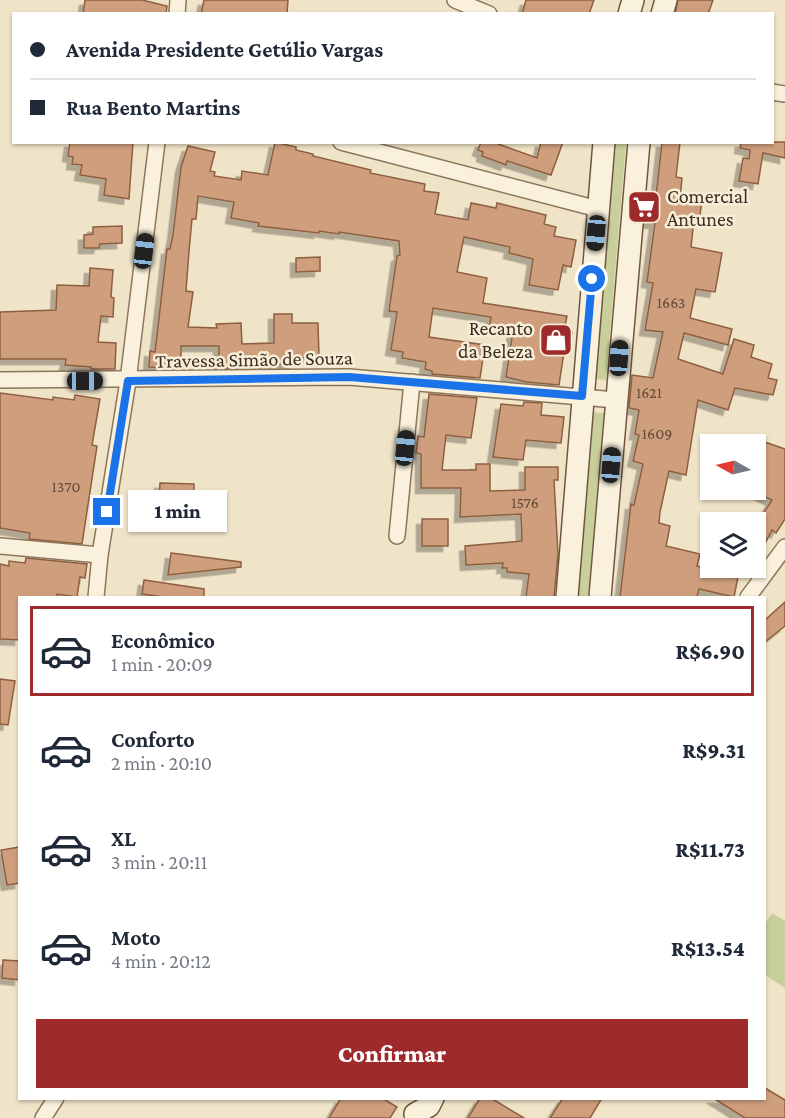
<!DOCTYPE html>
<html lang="pt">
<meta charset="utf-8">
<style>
:root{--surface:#fff;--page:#f6f6f7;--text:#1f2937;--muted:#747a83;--line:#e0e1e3;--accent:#9e2a2b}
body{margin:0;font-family:"Crimson Pro",serif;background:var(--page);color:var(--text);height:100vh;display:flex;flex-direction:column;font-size:22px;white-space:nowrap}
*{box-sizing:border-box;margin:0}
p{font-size:20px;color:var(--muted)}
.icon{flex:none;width:33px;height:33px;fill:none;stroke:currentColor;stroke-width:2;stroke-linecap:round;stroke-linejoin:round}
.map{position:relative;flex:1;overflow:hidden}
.details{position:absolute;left:18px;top:596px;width:748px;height:504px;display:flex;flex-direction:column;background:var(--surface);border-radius:0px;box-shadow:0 2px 4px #0004}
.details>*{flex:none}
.guide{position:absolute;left:12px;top:12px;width:762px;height:132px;border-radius:0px;box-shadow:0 2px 4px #0004;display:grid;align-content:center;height:132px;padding:0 18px;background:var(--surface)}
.needle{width:39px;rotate:278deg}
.fabs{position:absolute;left:700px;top:434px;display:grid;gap:12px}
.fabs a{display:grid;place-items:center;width:66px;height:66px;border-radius:0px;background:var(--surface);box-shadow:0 2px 4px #0004;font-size:30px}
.end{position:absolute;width:27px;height:27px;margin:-14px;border:8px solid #1a73e8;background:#fff;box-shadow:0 0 0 3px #fff}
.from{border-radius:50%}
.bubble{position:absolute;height:42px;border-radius:0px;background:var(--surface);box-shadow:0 2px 4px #0004;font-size:20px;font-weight:800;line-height:42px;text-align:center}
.car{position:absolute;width:18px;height:36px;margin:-18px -9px;border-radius:8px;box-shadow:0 0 4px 2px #0007;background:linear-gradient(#222 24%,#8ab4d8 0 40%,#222 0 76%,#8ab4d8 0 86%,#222 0)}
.guide b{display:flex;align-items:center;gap:21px;height:57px;font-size:22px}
.guide b+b{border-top:2px solid var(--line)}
.guide i{width:15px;height:15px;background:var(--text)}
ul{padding:10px 0 0;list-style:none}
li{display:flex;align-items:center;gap:18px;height:90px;margin:0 12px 9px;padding:0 6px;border:3px solid transparent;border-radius:0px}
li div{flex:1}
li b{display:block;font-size:22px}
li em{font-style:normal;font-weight:800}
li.on{border-color:var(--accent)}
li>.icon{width:54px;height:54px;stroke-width:1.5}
.action{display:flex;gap:12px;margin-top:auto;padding:12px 18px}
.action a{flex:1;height:69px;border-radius:0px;background:var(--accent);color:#fff;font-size:24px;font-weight:800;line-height:69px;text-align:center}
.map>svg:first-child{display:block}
.green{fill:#c9cf9b}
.building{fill:#cf9f7d;stroke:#8d5f41;stroke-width:1.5;filter:url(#shadow)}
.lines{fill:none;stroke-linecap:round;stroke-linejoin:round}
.street-casing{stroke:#8d765c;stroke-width:18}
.secondary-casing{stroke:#6f573f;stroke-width:24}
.street{stroke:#faf1dc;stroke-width:15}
.secondary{stroke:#faf1dc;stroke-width:21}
.route{stroke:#1a73e8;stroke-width:8}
.labels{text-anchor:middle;stroke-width:5;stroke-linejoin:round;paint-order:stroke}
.number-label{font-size:16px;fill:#624a37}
.poi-label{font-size:20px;fill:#3d2e20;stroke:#f7eed8;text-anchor:start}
.street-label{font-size:20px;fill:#3d2e20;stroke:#f7eed8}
</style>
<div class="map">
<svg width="785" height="1118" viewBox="0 0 785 1118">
<defs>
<filter id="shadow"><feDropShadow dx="-5.5" dy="5.5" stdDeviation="0" flood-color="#0004"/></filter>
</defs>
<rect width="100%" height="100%" fill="#f0e4c8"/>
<g class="green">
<polygon points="616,143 626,143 606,380 596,379"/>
<polygon points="594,412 604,413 588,597 578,597"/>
<polygon points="772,913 785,921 785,988 765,975 765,924"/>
</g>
<g class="building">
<polygon points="85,0 142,0 167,6 166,14 83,14"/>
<polygon points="204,0 288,0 287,14 201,14"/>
<polygon points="526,0 594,0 589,14 522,14"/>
<polygon points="678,0 713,0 708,14 675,14"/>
<polygon points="70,142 133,142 129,199 104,195 106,179 80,175 82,165 72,164 73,157 68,156"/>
<polygon points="275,142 296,147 296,150 313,154 313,156 371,170 370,173 425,184 424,191 439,193 435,214 468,220 471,203 496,208 497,203 546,215 544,224 556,227 554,236 576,240 571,267 563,265 558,290 529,285 533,259 509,253 510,247 464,237 457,272 487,278 483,303 567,316 564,331 572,332 568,353 564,352 559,385 526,382 506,377 513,331 489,328 491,317 433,308 429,337 485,345 480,378 432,374 432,371 425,369 426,362 402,358 403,352 391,350 397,312 389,311 397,256 400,255 399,241 339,232 339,234 319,231 319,233 258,226 259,223 231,218 234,202 198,196 196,219 192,219 189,251 186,291 193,292 188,327 217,328 216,324 241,323 242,344 274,343 274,314 292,314 292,323 318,323 319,357 295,358 295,364 266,365 266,368 219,368 219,346 181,346 181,369 149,367 150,351 155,352 167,249 170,249 173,235 181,167 188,146 215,152 210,171 215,172 214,176 241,180 242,171 268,175"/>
<polygon points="481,142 493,142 537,158 541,142 563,142 551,175 507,161 506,165 482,156 483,152 478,150"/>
<polygon points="662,142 680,142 676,177 682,178 680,199 702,201 699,221 694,220 691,247 722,253 715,292 696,289 690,318 732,329 728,345 684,333 678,359 723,374 734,339 754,345 751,357 772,364 768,378 777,380 773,395 735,388 728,410 698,400 686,475 669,471 660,512 659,523 670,526 666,546 700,554 697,566 738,577 734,597 699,589 697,597 620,597 631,504 634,505 643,464 633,461 639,435 635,434 639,410 629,408 632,375 653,378 663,332 645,330 653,283 647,282 655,223 645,222 647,195 656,196"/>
<polygon points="741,142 785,142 785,158 763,153 758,184 739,181 743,158 749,159 750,150 740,148"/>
<polygon points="122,226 122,243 100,244 99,248 84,248 84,235 93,234 93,227"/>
<polygon points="320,257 320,271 296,272 296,258"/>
<polygon points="90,268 113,270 111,297 114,298 113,317 101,316 98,342 116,343 115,369 91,369 91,367 65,365 66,359 0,359 0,312 56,310 57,285 89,286"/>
<polygon points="0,393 53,400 53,397 74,400 75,395 100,399 92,445 97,446 82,544 29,539 30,533 0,528"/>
<polygon points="429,394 477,398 471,438 446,435 442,470 476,470 476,464 490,464 490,491 525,490 525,467 558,467 558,480 554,480 558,554 554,597 526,597 529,574 507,572 507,568 502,568 503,563 466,565 465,546 522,541 521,514 460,517 461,488 421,488 421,454 416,453 418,436 424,437"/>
<polygon points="524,402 542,403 541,415 564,417 561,443 526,440 523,460 493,457 501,404 523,406"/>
<polygon points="765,442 785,449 785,519 776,533 772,530 756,561 756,525 772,500 751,490 756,489 756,480 762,468 757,466"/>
<polygon points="160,483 194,484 194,508 179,508 180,501 159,500"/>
<rect x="422" y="519" width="26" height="27"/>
<polygon points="171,553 241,562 241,567 168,575"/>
<polygon points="26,558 87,564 85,578 80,577 77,597 57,594 57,597 20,597 20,640 0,639 0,564 9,566 9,561 25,563"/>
<polygon points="144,580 204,589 204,597 163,597 142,594"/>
<polygon points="785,602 785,626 765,642 765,620"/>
<polygon points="0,679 15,681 8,725 0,724"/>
<polygon points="20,847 20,883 7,885 1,850"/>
<polygon points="3,960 20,961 20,980 2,978"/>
<polygon points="765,1088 785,1100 785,1118 745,1118 713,1098 765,1098"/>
<polygon points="341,1098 382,1098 397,1107 390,1118 329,1118"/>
<polygon points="480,1098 491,1098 524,1118 468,1118"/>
<polygon points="563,1098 602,1098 590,1118 550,1118"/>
</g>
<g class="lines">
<defs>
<g id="street">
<polyline points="455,0 489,14"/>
<polyline points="177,14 178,0"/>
<polyline points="772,92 785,94"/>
<polyline points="341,142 598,209"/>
<polyline points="0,380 349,377 616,400"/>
<polyline points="397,536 412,382"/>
<polyline points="0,546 100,555"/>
<polyline points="96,597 100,555 128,381 157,142"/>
<polyline points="748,597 785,547"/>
<polyline points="43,1118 56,1098"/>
</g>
<g id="secondary">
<polyline points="629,14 633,0"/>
<polyline points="662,14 666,0"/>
<polyline points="567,597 604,142"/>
<polyline points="600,597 639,142"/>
<polyline points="415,1114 429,1106 433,1098"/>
</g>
</defs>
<use href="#street" class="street-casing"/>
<use href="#secondary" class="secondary-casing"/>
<use href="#street" class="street"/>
<use href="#secondary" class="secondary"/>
</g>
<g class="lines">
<polyline class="route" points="107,512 128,381 349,377 582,396 592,279"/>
</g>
<defs>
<symbol id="supermarket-square" viewBox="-11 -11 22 22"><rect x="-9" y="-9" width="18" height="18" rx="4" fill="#9e2a2b" stroke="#f7eed8"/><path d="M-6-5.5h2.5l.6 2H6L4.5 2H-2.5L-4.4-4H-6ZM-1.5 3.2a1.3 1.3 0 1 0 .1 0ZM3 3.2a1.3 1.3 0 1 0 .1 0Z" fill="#fff"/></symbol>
<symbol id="shop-square" viewBox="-11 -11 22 22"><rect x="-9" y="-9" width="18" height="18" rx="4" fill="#9e2a2b" stroke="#f7eed8"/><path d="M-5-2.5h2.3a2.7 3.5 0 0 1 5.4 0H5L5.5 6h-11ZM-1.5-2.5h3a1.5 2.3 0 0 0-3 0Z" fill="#fff"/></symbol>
</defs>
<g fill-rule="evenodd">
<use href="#supermarket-square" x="625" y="188" width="38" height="38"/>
<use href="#shop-square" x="537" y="321" width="38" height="38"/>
</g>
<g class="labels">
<g class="number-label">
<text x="671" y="308">1663</text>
<text x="649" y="398">1621</text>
<text x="657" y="439">1609</text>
<text x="66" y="492">1370</text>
<text x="525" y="508">1576</text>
</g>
<g class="poi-label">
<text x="667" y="203">Comercial<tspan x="667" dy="23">Antunes</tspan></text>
<text x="533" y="335" text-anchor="end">Recanto<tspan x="533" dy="23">da Beleza</tspan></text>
</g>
<g class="street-label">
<text transform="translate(254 359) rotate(-1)" y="7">Travessa Simão de Souza</text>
</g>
</g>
</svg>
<div class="fabs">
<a><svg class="needle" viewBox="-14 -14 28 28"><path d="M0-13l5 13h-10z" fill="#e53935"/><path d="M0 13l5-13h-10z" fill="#747a83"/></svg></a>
<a><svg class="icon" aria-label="layers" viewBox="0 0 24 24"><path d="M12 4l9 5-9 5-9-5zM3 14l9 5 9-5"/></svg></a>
</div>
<i class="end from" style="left:592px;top:279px"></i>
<i class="end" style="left:107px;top:512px"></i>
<div class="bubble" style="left:128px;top:490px;width:99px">1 min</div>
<i class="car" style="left:596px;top:233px;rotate:185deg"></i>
<i class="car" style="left:144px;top:251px;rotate:7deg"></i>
<i class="car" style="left:619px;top:358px;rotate:4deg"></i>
<i class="car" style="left:85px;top:381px;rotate:90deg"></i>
<i class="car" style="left:405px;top:448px;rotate:6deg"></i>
<i class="car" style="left:611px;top:465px;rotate:5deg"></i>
<div class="guide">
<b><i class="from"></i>Avenida Presidente Getúlio Vargas</b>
<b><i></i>Rua Bento Martins</b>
</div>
<section class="details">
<ul>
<li class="on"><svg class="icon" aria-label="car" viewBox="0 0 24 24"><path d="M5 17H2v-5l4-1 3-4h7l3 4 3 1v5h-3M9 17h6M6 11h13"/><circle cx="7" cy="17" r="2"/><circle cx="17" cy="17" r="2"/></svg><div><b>Econômico</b><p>1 min · 20:09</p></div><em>R$6.90</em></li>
<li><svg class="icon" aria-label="car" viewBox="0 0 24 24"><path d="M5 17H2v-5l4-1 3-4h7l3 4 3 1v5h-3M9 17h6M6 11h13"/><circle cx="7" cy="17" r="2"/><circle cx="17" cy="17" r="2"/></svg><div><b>Conforto</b><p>2 min · 20:10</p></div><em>R$9.31</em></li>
<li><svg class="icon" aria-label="car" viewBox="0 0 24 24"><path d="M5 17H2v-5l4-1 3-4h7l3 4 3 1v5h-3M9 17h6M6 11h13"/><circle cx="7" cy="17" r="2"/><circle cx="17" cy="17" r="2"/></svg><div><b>XL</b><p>3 min · 20:11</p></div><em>R$11.73</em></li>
<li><svg class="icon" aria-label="car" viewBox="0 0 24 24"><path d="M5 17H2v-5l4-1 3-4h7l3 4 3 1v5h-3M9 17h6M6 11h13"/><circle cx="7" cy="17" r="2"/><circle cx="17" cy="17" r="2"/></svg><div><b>Moto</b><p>4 min · 20:12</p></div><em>R$13.54</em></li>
</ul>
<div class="action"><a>Confirmar</a></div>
</section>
</div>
